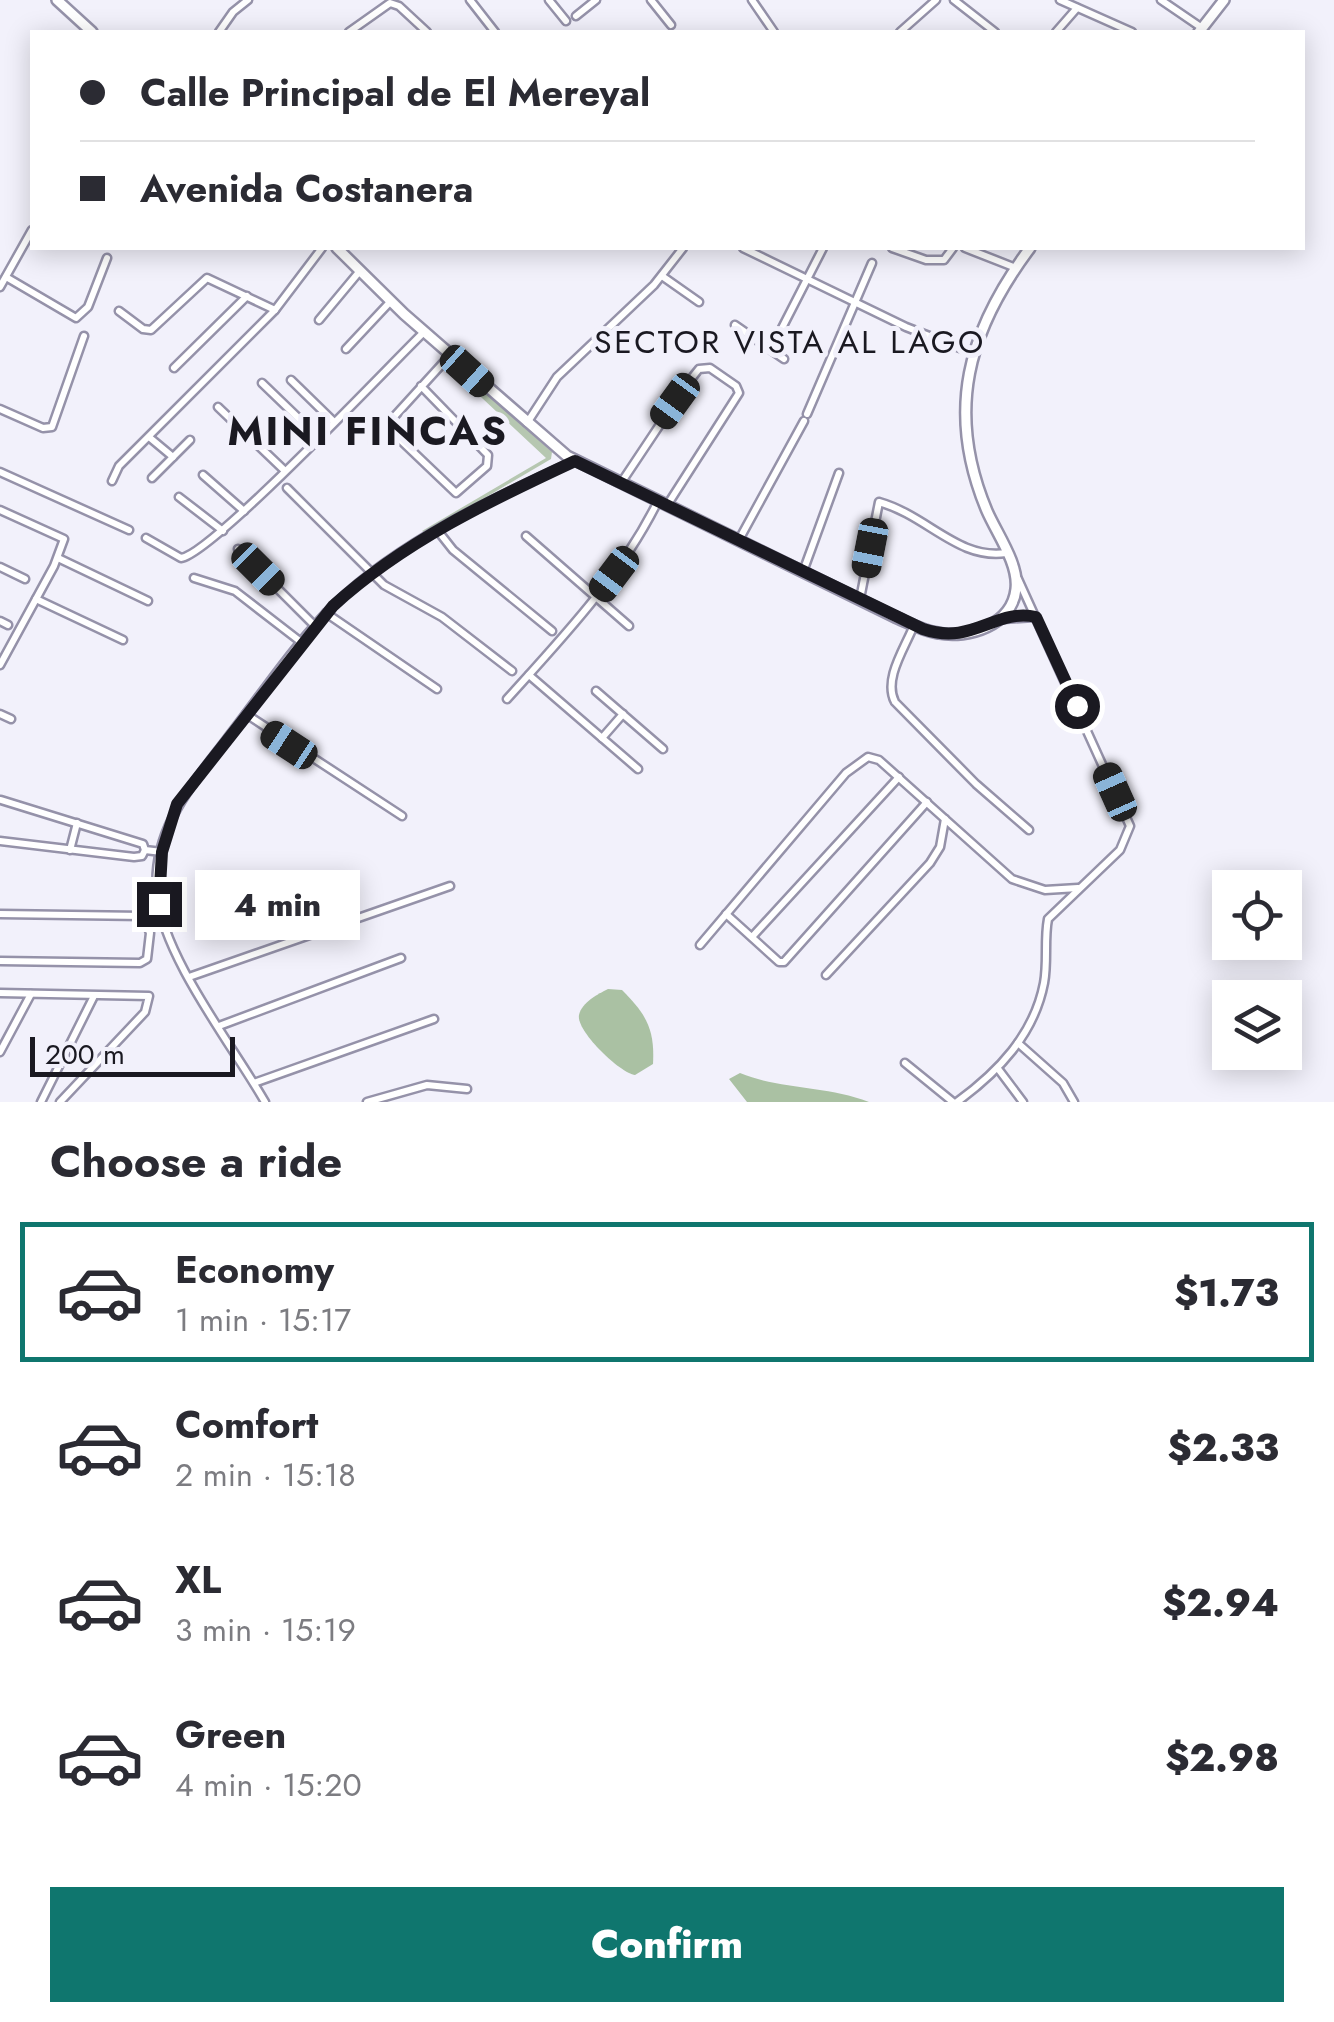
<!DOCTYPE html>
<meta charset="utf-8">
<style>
:root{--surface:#fff;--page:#f7f7f7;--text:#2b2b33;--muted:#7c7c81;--line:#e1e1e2;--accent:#0f766e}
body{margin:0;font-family:Jost,sans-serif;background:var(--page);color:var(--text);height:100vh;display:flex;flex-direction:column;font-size:38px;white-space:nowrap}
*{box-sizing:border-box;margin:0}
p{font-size:32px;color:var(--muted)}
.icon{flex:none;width:55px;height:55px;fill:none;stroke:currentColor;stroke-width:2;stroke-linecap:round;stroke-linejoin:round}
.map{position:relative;height:1102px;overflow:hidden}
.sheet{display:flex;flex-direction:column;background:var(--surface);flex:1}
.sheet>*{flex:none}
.hud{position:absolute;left:30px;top:30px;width:1275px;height:220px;border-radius:0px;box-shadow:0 5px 25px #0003;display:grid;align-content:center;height:220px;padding:0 50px;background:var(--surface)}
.tools{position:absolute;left:1212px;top:870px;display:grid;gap:20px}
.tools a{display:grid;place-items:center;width:90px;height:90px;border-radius:0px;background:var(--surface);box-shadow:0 5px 25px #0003;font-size:50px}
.scale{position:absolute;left:30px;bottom:25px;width:205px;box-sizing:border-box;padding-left:10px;border:5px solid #1a1921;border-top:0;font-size:28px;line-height:35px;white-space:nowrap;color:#1a1921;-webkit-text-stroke:8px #f2f1fb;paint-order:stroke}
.end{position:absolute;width:45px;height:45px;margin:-22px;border:12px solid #1a1921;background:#fff;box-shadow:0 0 0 5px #fff}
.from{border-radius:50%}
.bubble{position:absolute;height:70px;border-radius:0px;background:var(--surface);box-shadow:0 5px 25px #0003;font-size:32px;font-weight:800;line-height:70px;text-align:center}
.car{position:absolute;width:30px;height:60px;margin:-30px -15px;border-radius:12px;box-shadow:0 0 8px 2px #0007;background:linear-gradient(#222 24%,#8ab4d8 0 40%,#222 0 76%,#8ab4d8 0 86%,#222 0)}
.hud b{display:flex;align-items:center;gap:35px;height:95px;font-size:38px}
.hud b+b{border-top:2px solid var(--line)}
.hud i{width:25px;height:25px;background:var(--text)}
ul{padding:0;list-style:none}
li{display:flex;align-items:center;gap:30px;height:140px;margin:0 20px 15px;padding:0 30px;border:5px solid transparent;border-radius:0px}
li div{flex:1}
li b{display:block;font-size:38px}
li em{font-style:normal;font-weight:800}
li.selected{border-color:var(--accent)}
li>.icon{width:90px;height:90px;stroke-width:1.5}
h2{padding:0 50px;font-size:45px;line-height:120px}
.cta{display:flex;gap:20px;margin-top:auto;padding:20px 50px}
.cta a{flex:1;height:115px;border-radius:0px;background:var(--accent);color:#fff;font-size:40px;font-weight:800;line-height:115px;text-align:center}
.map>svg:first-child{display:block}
.green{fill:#b6c7b1}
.forest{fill:#aac1a3}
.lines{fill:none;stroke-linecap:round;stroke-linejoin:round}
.street-casing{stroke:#9592a9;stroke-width:11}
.secondary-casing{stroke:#9592a9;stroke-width:14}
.street{stroke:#fff;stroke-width:6}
.secondary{stroke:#fff;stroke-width:9}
.route{stroke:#1a1921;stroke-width:12}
.labels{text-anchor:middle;stroke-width:10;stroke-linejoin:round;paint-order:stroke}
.neighbourhood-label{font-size:32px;letter-spacing:2.5px;fill:#1a1921;stroke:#f2f1fb}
.district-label{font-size:40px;font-weight:bold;letter-spacing:2.5px;fill:#1a1921;stroke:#f2f1fb}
</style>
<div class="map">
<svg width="1334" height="1102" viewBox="0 0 1334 1102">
<rect width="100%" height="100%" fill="#f2f1fb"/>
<polygon class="green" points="454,364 552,452 551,459 425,533 422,531 546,458 450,368"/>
<g class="forest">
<path d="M608 989 622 990C646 1014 655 1029 653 1064L635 1075C620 1073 576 1031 579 1015 582 1002 598 994 608 989Z"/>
<path d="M740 1073C781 1090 825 1085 869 1102H747L729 1079Z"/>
</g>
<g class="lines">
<defs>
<g id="street">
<polyline points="470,0 495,32"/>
<polyline points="549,0 566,21"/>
<polyline points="651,0 671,25"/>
<polyline points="752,0 774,32"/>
<polyline points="954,0 995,32"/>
<polyline points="1060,0 1132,32"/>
<polyline points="1161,0 1202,28"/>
<polyline points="576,16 596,0"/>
<polyline points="219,32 233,12 248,0"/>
<polyline points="349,32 390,3 399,6 427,32"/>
<polyline points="900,32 936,0"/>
<polyline points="1056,32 1077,8"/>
<polyline points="743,248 906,327 973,353"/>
<polyline points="892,248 926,260 944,260 953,248"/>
<polyline points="965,248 1016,268"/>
<polyline points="662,276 699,302"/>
<polyline points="6,277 76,318 88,307 107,258"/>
<polyline points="0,287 32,230"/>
<polyline points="119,311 143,329 151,330 207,278 275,310"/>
<polyline points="319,320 359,272"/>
<polyline points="735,325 784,359"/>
<polyline points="781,330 823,248"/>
<polyline points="346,349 390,302"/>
<polyline points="174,368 247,296"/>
<polyline points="291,380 333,421"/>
<polyline points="262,383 317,436"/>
<polyline points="421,386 488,455 487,466 456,493 389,429 392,419 443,363 450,355"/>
<polyline points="218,407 284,470"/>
<polyline points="0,409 43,428 52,427 84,336"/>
<polyline points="807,414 872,263"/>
<polyline points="527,423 557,377 654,285 683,248"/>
<polyline points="149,437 173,457"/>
<polyline points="0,472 129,530"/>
<polyline points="203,475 244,511"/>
<polyline points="152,478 190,440"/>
<polyline points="112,481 119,466 275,310 322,248"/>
<polyline points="621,483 687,384 699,369 710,368 736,386 739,393 668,504"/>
<polyline points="287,488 384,585 442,617 512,671"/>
<polyline points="179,497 223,531"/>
<polyline points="0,510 64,539 54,566 0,665"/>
<polyline points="438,531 453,550 552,631"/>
<polyline points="526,536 629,626"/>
<path d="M146 538 181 558C212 554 388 367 424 332"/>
<polyline points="740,538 804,421"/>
<polyline points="238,549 315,626"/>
<polyline points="58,558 148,601"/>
<polyline points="0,567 25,579"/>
<polyline points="804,569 839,473"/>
<polyline points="194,578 235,591 301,642"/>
<polyline points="36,599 123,640"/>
<path d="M860 599 879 502C928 516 958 560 1006 553"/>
<polyline points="326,613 437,689"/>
<polyline points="1003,619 1035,617"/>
<polyline points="0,621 8,625"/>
<path d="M914 625C905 648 883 679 895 702L976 784 1029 830"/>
<polyline points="529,675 638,769"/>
<polyline points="596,691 663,749"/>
<path d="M507 699C563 637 621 576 658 501"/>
<polyline points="0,714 11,719"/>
<polyline points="246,714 402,816"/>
<polyline points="602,738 623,714"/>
<polyline points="1,800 143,844 145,850 162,852"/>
<polyline points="0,841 134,857 142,856 145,850"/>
<polyline points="70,850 77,823"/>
<polyline points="0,914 143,916 150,933 147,959 140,963 0,961"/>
<polyline points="726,914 779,962 784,962 927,802"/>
<polyline points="752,937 899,777"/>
<polyline points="700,945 846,773 868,757 879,760 1012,879 1045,890 1078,888"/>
<polyline points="826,975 930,863 940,847 945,819"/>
<polyline points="189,977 450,886"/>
<polyline points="0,993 149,996 145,1012 60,1102"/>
<polyline points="219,1026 401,958"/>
<polyline points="1018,1043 1063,1083 1074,1102"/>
<polyline points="0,1052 31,994"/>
<polyline points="905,1063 953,1102"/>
<polyline points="999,1070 1023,1102"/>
<polyline points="254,1083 434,1019"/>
<polyline points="41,1102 94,996"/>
<path d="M265 1102C233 1046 163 957 157 894 151 831 191 786 226 740 262 694 294 645 335 604 399 542 495 497 575 461"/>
<polyline points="367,1102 427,1085 467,1089"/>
<path d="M957 1102C998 1072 1034 1035 1044 983 1048 962 1044 940 1048 919L1120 850 1130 826 1018 579"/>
</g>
<g id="secondary">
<polyline points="57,0 92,32"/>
<polyline points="1199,32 1224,0"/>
<path d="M337 248 404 314 567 456 895 617C909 623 923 631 938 633 969 639 1012 625 1016 589 1019 564 997 534 987 511 945 411 968 331 1030 248"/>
</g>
</defs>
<use href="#street" class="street-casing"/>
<use href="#secondary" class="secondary-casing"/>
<use href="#street" class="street"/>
<use href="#secondary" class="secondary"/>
</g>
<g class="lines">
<path class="route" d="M159 904 162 852 177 804 333 606C403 542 491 500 575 461L923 629C973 646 995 608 1036 617L1077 706"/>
</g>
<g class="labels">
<g class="neighbourhood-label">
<text x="790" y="353">SECTOR VISTA AL LAGO</text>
</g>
<g class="district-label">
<text x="368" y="445">MINI FINCAS</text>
</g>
</g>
</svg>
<div class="tools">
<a><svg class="icon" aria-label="locate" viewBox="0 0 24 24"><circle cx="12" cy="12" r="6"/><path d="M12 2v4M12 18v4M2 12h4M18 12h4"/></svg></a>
<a><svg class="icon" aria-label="layers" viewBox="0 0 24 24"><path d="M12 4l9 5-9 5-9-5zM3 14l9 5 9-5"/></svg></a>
</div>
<div class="scale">200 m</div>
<i class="end from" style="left:1077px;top:706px"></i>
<i class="end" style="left:159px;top:904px"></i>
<div class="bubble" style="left:195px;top:870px;width:165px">4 min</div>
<i class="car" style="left:467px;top:371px;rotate:132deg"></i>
<i class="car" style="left:675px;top:401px;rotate:216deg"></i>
<i class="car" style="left:870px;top:548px;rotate:191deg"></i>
<i class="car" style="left:258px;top:569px;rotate:135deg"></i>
<i class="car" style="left:614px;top:574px;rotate:217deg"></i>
<i class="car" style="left:289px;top:745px;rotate:303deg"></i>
<i class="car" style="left:1115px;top:792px;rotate:336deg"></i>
<div class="hud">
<b><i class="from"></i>Calle Principal de El Mereyal</b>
<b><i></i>Avenida Costanera</b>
</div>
</div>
<section class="sheet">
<h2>Choose a ride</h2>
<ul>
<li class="selected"><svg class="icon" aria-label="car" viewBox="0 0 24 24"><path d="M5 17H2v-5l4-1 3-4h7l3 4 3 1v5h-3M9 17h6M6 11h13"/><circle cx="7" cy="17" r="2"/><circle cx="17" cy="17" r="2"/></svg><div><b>Economy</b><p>1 min · 15:17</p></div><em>$1.73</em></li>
<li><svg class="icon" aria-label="car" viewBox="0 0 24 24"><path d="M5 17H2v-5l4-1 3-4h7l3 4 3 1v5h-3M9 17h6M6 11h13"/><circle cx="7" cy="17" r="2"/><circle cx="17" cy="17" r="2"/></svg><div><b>Comfort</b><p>2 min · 15:18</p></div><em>$2.33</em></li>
<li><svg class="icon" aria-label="car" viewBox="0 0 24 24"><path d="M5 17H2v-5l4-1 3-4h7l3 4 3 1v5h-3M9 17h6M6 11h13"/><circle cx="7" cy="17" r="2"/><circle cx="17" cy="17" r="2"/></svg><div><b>XL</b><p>3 min · 15:19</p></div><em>$2.94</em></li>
<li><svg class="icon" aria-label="car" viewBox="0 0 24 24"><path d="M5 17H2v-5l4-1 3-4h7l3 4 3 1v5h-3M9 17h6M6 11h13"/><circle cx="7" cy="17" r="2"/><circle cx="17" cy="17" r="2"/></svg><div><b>Green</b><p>4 min · 15:20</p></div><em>$2.98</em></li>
</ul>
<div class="cta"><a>Confirm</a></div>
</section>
